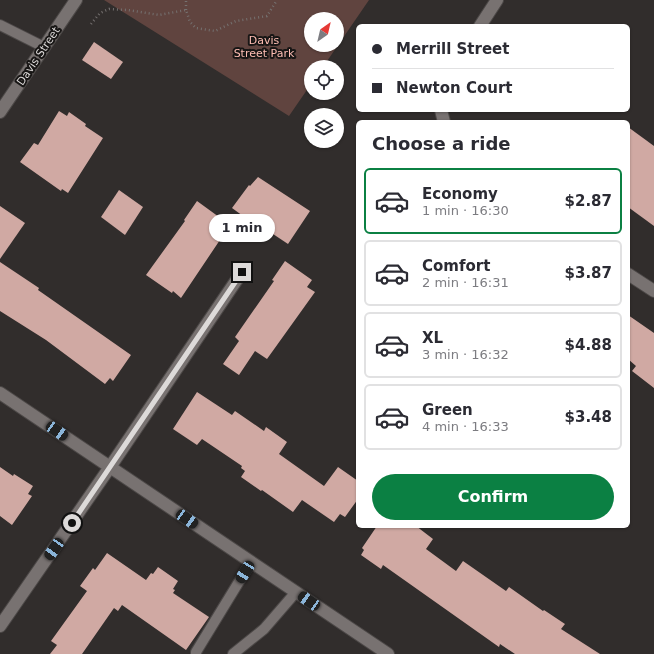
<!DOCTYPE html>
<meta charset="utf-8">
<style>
:root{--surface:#fff;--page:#f2f2f3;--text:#2b2b33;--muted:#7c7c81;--line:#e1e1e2;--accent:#0b8043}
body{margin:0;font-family:"DejaVu Sans",sans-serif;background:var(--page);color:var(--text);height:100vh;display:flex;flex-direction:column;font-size:15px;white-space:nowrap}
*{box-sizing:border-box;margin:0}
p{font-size:13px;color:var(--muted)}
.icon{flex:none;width:22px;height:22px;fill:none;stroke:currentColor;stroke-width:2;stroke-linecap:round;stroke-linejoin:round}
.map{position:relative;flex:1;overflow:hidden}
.sheet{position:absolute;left:356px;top:120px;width:274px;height:408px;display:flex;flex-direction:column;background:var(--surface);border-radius:6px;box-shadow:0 1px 3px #0004}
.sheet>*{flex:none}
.top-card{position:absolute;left:356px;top:24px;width:274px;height:88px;border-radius:6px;box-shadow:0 1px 3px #0004;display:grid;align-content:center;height:88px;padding:0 16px;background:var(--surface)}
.needle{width:26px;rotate:34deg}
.buttons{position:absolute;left:304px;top:12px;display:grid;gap:8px}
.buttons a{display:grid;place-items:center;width:40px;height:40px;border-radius:50%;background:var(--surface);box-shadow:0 1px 3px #0004;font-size:20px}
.end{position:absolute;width:18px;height:18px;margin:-9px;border:5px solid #dddad9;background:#111;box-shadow:0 0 0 2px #111}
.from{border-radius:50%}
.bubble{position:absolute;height:28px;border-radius:14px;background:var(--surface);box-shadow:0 1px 3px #0004;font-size:13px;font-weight:700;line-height:28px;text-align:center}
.car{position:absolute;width:12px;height:24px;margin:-12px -6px;border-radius:5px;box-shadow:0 0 3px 1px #0007;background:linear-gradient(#222 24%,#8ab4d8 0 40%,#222 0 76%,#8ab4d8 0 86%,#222 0)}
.top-card b{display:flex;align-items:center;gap:14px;height:38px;font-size:15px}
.top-card b+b{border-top:1px solid var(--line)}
.top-card i{width:10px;height:10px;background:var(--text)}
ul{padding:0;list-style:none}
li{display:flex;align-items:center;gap:12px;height:66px;margin:0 8px 6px;padding:0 8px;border:2px solid var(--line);border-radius:6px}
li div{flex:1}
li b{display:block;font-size:15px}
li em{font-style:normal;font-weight:700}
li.selected{border-color:var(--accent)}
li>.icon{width:36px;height:36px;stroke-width:1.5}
h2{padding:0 16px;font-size:18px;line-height:48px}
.primary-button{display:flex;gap:8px;margin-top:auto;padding:8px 16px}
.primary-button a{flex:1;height:46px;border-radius:24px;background:var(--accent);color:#fff;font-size:16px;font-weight:700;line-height:46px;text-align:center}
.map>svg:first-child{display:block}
.green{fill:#60443f;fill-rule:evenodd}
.building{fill:#d0a9a3}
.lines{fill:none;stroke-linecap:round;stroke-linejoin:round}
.lane-casing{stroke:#4c4847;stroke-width:12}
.street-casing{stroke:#4c4847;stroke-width:14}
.path{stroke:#757170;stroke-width:2.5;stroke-dasharray:1 3;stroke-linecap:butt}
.lane{stroke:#787271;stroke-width:10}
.street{stroke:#787271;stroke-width:12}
.route{stroke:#dddad9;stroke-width:5}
.labels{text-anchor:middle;stroke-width:4;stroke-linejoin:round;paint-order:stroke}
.park-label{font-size:11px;fill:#febdb3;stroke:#181615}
.street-label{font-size:11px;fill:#dddad9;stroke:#181615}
</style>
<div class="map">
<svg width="654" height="654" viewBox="0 0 654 654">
<rect width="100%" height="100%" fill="#312d2c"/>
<path class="green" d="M104 0H369L323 67H311V84L289 116ZM311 19H337V45H311Z"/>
<g class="building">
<polygon points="94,42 123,62 111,79 82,60"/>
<polygon points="59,111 67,116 69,112 86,124 85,126 103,138 68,193 62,189 61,191 20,162 34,143 38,145"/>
<polygon points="628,127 654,146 654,226 628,207"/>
<polygon points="258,177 310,211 288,244 255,222 254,224 232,208 249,185 250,186"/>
<polygon points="119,190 143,207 125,235 101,217"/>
<polygon points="197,201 230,225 181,298 173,291 172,293 146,275 185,221 184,220"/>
<polygon points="0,206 25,223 0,259"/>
<polygon points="285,261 312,280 307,287 315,292 267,359 255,351 239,375 223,364 239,341 235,337 274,281 272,280"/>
<polygon points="0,262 39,288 38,290 131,355 113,381 110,378 105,384 46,340 0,311"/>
<polygon points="628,315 654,333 654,388 632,371 636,366 628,359"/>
<polygon points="197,392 232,415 235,411 264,431 266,427 287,442 279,454 324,486 338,467 358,481 358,499 345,517 340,514 334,522 302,500 293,512 262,490 261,491 241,477 245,471 241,468 242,466 202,439 197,445 173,429"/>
<polygon points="0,467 13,476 14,474 33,486 28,494 32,496 12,525 0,516"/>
<polygon points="377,526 416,526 433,539 426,549 456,571 463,561 506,591 509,587 543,611 544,610 565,624 561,629 600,654 515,654 500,644 499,647 383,565 381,569 361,555 364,550 362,548"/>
<polygon points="107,553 146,580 151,573 153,574 158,567 178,581 173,589 175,590 173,593 209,617 186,650 122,605 118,611 114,608 82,654 50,654 57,645 51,641 87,591 80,586 93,568 95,570"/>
</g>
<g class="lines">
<defs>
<g id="lane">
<polyline points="0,25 44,47"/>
<polyline points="196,654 196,652 251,562"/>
<polyline points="233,654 264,629 296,592"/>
</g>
<g id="street">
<polyline points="480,26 497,0"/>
<polyline points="441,110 444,122"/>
<polyline points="0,112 76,0"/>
<polyline points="628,274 654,291"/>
<polyline points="0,393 388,654"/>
<polyline points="0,626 110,467 242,272"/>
</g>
</defs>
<use href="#lane" class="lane-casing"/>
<use href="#street" class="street-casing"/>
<g class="path">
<polyline points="186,10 186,0"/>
<polyline points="91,24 100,13 109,9 128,10 159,15 186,10 190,22 196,28 215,31 236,21 267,16 277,0"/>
</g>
<use href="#lane" class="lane"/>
<use href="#street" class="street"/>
</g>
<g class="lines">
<polyline class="route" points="72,523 242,272"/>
</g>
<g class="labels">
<g class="park-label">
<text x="264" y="44">Davis<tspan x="264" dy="13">Street Park</tspan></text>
</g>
<g class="street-label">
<text transform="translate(38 56) rotate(-56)" y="4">Davis Street</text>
</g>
</g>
</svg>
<div class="buttons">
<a><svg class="needle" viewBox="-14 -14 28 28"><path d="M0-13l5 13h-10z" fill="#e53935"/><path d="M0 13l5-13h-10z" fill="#7c7c81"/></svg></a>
<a><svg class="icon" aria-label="locate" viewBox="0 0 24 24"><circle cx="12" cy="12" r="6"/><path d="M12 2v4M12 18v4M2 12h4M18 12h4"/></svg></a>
<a><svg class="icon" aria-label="layers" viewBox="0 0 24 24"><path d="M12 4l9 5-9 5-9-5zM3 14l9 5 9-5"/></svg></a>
</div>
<i class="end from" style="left:72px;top:523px"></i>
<i class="end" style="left:242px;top:272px"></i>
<div class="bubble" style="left:209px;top:214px;width:66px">1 min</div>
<i class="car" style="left:57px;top:431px;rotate:124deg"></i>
<i class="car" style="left:187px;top:519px;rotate:124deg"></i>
<i class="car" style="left:54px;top:549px;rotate:215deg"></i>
<i class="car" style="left:245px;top:572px;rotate:212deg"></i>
<i class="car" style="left:309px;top:601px;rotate:304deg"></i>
<div class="top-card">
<b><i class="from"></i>Merrill Street</b>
<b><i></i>Newton Court</b>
</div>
<section class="sheet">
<h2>Choose a ride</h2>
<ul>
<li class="selected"><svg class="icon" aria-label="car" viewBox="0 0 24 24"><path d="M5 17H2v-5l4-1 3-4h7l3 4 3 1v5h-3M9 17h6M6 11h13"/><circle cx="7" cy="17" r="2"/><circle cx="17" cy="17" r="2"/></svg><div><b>Economy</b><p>1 min · 16:30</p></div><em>$2.87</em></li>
<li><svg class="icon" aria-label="car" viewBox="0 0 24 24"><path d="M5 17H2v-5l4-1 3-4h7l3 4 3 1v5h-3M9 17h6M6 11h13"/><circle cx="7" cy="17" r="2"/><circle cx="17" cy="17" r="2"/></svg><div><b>Comfort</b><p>2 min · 16:31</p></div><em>$3.87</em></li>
<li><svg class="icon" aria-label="car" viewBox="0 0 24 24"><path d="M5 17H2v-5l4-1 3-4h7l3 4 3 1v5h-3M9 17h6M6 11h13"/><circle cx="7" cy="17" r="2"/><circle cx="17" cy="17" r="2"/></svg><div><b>XL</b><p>3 min · 16:32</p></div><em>$4.88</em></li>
<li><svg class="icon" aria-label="car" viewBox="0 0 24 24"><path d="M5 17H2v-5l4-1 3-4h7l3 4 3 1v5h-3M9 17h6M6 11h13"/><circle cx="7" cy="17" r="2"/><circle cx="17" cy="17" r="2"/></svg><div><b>Green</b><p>4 min · 16:33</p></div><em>$3.48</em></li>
</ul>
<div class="primary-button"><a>Confirm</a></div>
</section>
</div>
